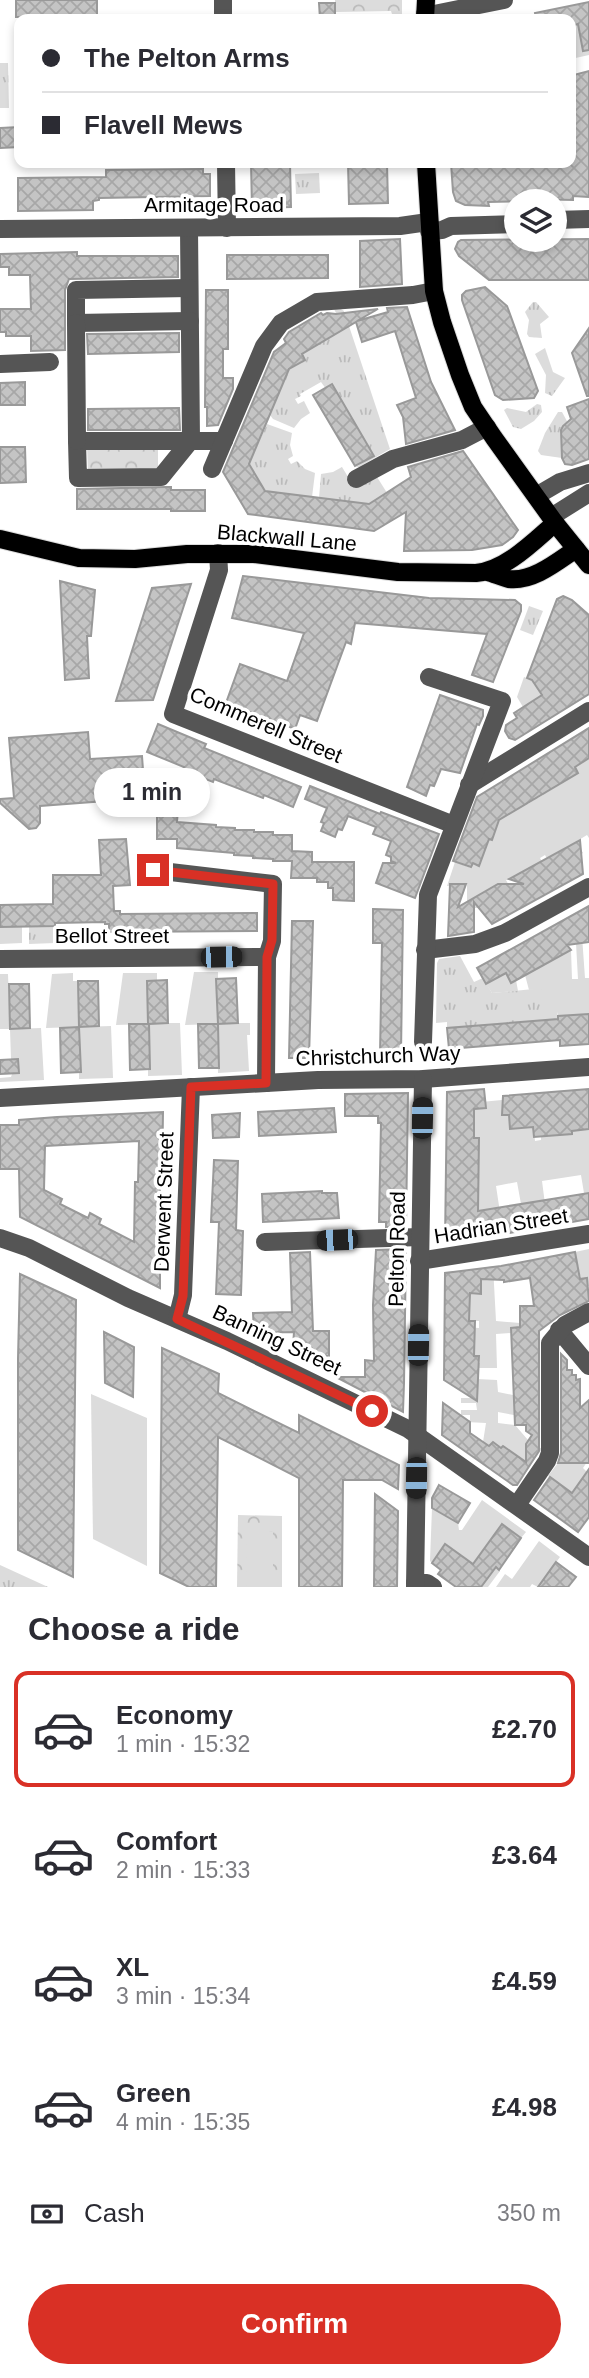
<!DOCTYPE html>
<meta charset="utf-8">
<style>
:root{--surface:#fff;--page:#f7f7f7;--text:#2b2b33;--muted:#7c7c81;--line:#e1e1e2;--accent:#d93025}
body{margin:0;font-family:Arial,sans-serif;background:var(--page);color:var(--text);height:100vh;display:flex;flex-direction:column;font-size:26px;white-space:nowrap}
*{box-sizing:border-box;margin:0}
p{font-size:23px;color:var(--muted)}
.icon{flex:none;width:38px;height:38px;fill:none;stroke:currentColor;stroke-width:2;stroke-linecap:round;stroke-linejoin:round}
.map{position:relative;height:1587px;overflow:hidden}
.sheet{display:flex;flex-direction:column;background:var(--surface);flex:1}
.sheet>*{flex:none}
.hud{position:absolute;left:14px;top:14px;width:562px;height:154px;border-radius:14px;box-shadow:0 4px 10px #0003;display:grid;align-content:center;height:154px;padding:0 28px;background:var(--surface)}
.fabs{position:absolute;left:504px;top:189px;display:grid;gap:14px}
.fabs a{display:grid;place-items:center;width:63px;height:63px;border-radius:50%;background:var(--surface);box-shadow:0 4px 10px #0003;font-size:35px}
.end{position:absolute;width:32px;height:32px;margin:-16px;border:9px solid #d93025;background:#fff;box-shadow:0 0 0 4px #fff}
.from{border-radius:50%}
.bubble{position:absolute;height:49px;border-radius:24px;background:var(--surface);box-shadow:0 4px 10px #0003;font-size:23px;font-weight:700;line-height:49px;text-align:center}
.car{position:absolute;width:21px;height:42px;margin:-21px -10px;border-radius:9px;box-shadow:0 0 5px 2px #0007;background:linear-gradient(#222 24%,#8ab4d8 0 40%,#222 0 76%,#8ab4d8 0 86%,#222 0)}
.hud b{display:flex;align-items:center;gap:24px;height:66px;font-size:26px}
.hud b+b{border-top:2px solid var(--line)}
.hud i{width:18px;height:18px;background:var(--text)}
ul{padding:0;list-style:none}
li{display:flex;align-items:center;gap:21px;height:116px;margin:0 14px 10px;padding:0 14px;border:4px solid transparent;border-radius:14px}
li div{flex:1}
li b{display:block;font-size:26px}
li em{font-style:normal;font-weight:700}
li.active{border-color:var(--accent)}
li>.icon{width:63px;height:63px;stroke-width:1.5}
h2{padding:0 28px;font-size:32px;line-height:84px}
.pay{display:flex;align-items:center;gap:18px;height:77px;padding:0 28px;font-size:26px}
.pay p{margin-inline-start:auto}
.button{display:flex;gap:14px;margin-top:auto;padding:14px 28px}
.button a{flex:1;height:80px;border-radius:42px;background:var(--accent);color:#fff;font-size:28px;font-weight:700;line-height:80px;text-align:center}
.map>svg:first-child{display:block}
.grass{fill:url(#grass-tufts)}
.park{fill:url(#park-crowns)}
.garden{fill:#dcdcdc}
.building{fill:url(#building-cross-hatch);stroke:#999;stroke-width:2;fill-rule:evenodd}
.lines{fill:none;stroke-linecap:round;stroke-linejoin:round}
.major-casing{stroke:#dbdbdb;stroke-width:20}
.minor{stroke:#555;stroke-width:18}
.major{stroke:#000;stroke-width:18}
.route{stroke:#d93025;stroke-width:9}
.labels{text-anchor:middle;stroke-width:7;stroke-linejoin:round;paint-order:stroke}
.street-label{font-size:21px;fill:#000;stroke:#fff}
</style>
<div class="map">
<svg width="589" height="1587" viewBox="0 0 589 1587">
<defs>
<pattern id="grass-tufts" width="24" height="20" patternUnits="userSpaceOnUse" patternTransform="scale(1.75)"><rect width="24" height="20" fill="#dcdcdc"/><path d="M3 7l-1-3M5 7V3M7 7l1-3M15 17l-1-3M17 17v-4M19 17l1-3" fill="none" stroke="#bbb"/></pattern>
<pattern id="park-crowns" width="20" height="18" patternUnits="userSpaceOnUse" patternTransform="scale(1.75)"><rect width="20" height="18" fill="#dcdcdc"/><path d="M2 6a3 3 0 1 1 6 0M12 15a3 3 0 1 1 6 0" fill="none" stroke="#bbb"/></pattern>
<pattern id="building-cross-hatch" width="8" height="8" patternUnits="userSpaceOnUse" patternTransform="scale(1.75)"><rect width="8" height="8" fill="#c4c4c4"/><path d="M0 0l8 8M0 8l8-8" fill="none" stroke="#a7a7a7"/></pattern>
</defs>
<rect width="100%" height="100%" fill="#fff"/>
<g class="grass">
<polygon points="0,63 8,63 9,108 0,108"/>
<polygon points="319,173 320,193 296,194 295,174"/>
<polygon points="533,302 536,302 549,317 540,324 542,338 529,337 527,334 529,320 525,312"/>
<polygon points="334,309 341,309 344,311 390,449 359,467 356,467 374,456 321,382 300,394 301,396 295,399 298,404 304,401 310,413 301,419 294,428 273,419 270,415 289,369 305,360 302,354 344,329"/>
<polygon points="545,348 553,372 565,378 552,396 545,393 546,375 535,354"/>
<polygon points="537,404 541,405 542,412 534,421 521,429 513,427 504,410 507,408 526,412"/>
<polygon points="558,412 562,412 568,423 563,426 561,430 562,458 541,455 538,451 545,433"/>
<polygon points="267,424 292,433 290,445 293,456 288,459 291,464 297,461 305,469 315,473 312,497 265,491 249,464"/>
<polygon points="342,467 353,485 377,477 389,496 369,504 319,498 321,474 333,472"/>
<polygon points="529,606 543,611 533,635 520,630"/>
<polygon points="22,926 22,943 0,944 0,927"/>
<polygon points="29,926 55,926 55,943 29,944"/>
<polygon points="460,956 474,982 483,978 492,993 544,988 557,1012 560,1040 552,1041 550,1020 447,1028 447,1022 436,1023 437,963 439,959"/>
<polygon points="0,1565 48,1587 0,1587"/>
</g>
<g class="park">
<polygon points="335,0 402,0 402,14 392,14 391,11 335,12"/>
<polygon points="158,445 158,472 88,472 87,446"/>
<polygon points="238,1515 282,1516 282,1587 237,1587"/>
</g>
<g class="garden">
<polygon points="578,24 581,39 589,37 589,55 571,59 571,26"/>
<polygon points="524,677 549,686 542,695 523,707 517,697"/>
<polygon points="589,758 589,838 587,835 577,841 583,853 577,857 570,845 559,851 566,863 550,864 545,855 540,858 548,873 535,865 530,868 531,871 527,885 524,886 517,874 506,880 513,893 506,896 499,884 494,887 482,908 467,908 467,884 447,886 455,862 471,868 473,863 479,865 489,839 492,840 494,835 485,831 524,797 528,804 534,800 526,788 529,786 538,798 543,795 535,782 546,793 561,784 553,771 564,782 578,773 574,766"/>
<polygon points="582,936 585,978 589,978 589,1014 558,1016 557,1012 546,1013 544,989 529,990 525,975 534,970 528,959 532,957 538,968 543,965 537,954 541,953 547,963 552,960 547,949 555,959 561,956 559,942 565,953 571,950 572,979 578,979 576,943"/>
<polygon points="194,972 218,972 218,1023 250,1023 250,1035 247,1035 249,1071 218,1073 217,1024 185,1025"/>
<polygon points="505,972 511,983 516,980 518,991 492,993 486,984"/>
<polygon points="73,973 73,981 78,981 79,1027 111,1026 113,1078 79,1079 79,1027 46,1028 52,974"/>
<polygon points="123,973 157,973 157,981 147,982 149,1023 180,1023 182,1075 148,1076 148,1024 116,1025"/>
<polygon points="0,974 8,974 10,1029 41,1028 44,1080 0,1082 0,1078 11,1077 12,1074 19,1073 18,1059 11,1059 10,1029 0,1029"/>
<polygon points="502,1100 503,1115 509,1115 510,1128 532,1113 535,1141 541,1140 541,1130 572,1134 571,1128 587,1123 589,1129 589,1195 588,1193 584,1193 581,1175 542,1181 545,1204 521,1204 517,1182 496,1186 503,1232 478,1215 474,1109 481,1102"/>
<polygon points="589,1249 589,1286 588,1286 587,1278 581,1279 575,1252"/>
<polygon points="493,1266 496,1321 520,1323 520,1327 511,1328 511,1333 496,1334 497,1368 471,1368 471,1363 480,1363 480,1356 462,1356 462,1327 479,1328 479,1321 469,1321 470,1297 462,1293 480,1293 481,1286 463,1279 483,1279 483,1268"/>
<polygon points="477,1379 497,1380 498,1392 513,1395 514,1401 523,1401 523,1409 514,1409 514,1415 498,1412 498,1423 515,1425 528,1440 542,1449 529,1467 503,1446 498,1453 495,1450 498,1446 493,1442 489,1446 483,1442 486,1423 466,1422 470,1420 470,1415 461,1415 461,1410 477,1410 476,1403 461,1403 461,1398 477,1398 477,1391 461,1391 461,1387"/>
<polygon points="91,1394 147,1418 147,1566 93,1539"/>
<polygon points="589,1459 583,1468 587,1472 576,1496 548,1476 558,1463 577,1463"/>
<polygon points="482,1500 526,1532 521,1538 502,1524 479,1555 500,1571 488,1587 481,1587 485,1581 445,1544 432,1563 430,1561 432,1508 458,1523 459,1530 462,1530"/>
<polygon points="247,1532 273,1532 273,1587 246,1587"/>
<polygon points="539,1541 560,1557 538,1587 532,1584 530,1587 496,1587 505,1574 512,1579"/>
</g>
<g class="building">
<polygon points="16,0 97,0 97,16 16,17"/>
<polygon points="589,2 589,50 583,51 578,24 570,26 570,19 536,19 535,13"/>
<polygon points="319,3 335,3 335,19 320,19"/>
<polygon points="589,71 589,197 573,196 573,200 530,199 530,201 488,202 489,206 465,205 456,201 453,192 451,163 570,163 570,76"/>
<polygon points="19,127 19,147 0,148 0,128"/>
<polygon points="251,163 290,163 291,207 252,208"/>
<polygon points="348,163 387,164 388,203 349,204"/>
<polygon points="203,169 203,174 210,174 210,196 99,198 99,200 93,201 93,210 18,211 18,178 106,177 106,170"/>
<polygon points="400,239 402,284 360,287 360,241"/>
<polygon points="589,239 589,280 489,280 459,256 455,249 458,242 461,240"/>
<polygon points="77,252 77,256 178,256 178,277 69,279 65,290 65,350 31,351 31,336 6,336 6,332 0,332 0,309 31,309 30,275 9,275 9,267 0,267 0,254"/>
<polygon points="227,255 328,255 328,278 227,279"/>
<polygon points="485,287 507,306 538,391 534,398 503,400 495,395 462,300 462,295 466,291"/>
<polygon points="206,290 228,290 228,349 223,349 223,378 233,378 233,389 218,425 207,426 207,407 205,407"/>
<polygon points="407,307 431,382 455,430 406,444 403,417 397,405 416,398 395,331 362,342 356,322 302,354 305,360 289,369 249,464 265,491 369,504 411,477 408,467 463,451 518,530 513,537 502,545 472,550 404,551 406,512 374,531 248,514 223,472 274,352 286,343 284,339 289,332 321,313 323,315 327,313 336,314 378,309 357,321 388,312 387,308"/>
<polygon points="589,328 589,396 587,396 572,353"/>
<polygon points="179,333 179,352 88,354 87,334"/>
<polygon points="25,382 25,405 0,405 0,383"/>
<polygon points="332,384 374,456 355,466 313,395"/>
<polygon points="589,399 589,459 572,465 565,464 562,458 561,430 563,426 571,419 567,407"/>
<polygon points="179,408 180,430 88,430 88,409"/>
<polygon points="0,447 25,447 26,482 0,483"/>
<polygon points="166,487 171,487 171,490 205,490 205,511 171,511 171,509 77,509 77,489"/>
<polygon points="243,576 429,598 515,600 521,605 521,611 493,682 472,675 487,634 355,623 351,644 346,642 317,721 300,715 295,729 226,703 240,664 287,681 304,633 232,618"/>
<polygon points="60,581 95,590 91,636 87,636 89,678 65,680"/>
<polygon points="191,584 153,700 116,701 152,588"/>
<polygon points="563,596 572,600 589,615 589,694 515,740 509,738 505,731 506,725 517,718 514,713 542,695 532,680 527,678 557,599"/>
<polygon points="440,695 483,710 483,716 479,725 477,724 460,773 441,769 434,786 430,785 426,796 407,787"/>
<polygon points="158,724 206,744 204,748 301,787 293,807 264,795 263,798 214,779 213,782 183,770 184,767 147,752"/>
<polygon points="589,728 589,758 575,767 578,773 499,820 492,840 489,839 479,866 473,863 471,867 453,861 477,797"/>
<polygon points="88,732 90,759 142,756 145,798 40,806 40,823 36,828 29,829 0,803 0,799 14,798 9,738"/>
<polygon points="310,786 380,814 381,812 439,834 415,898 376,883 383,863 396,863 391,861 391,857 386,855 391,841 373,834 376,827 348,816 342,830 338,829 335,837 321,831 324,823 321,822 327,808 305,799"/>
<polygon points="157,809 178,809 177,822 216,825 216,827 235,828 235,830 254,830 254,832 273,832 273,835 292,835 292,851 312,852 312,862 354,862 354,901 333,900 333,888 328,888 328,882 317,882 317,878 291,878 292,861 273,861 273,859 253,858 253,856 234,855 234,853 177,848 177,839 157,839"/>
<polygon points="126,839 130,885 113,886 114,911 120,911 120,914 257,913 257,931 109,932 109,924 105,924 105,922 55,923 55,926 0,927 0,905 53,904 53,875 101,875 99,840"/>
<polygon points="580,840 583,874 492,924 474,902 474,932 448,936 450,884 466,884 458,907 498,884 524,884 509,879"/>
<polygon points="589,906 589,942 567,945 571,950 511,983 506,973 486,984 477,968"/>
<polygon points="373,909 403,910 401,1054 380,1054 382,943 373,943"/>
<polygon points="292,921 313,921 309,1058 289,1058"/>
<polygon points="236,978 238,1023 218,1024 216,979"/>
<polygon points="167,980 168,1023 149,1024 150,1069 130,1070 129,1024 148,1024 147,981"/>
<polygon points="78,981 98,981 99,1026 79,1027"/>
<polygon points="9,984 29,984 30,1028 10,1029"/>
<polygon points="589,1014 589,1044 560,1046 560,1040 449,1049 447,1028 558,1019 558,1016"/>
<polygon points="198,1024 218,1024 219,1068 199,1068"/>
<polygon points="79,1027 81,1072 61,1073 60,1028"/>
<polygon points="18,1059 19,1073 0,1074 0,1060"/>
<polygon points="484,1089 486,1108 474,1109 474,1138 479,1138 478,1211 589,1193 589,1219 480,1238 445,1242 447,1092"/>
<polygon points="589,1089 589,1129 572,1131 572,1134 534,1137 533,1127 510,1129 509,1115 502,1115 503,1096"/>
<polygon points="408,1093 406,1226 386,1227 386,1222 379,1222 381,1123 378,1123 378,1116 345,1116 345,1094"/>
<polygon points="334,1108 336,1132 259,1136 258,1112"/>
<path d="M163 1112 162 1180H160V1288L20 1217 19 1169H0V1125H19V1120L57 1117ZM139 1141 138 1182H135L134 1242 99 1224 101 1219 90 1213 88 1218 60 1204 62 1199 44 1190 45 1146Z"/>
<polygon points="240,1113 239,1137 213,1138 212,1115"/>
<polygon points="214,1160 238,1161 236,1230 243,1231 241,1295 216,1294 219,1222 211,1222"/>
<polygon points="322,1191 322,1193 337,1193 339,1218 263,1222 262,1194"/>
<polygon points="406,1249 404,1383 403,1412 336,1377 365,1377 365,1360 374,1361 373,1305 376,1250"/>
<polygon points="310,1252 313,1331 329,1331 329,1356 311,1356 311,1347 293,1346 294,1332 254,1333 253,1313 292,1312 290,1253"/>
<polygon points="575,1252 580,1279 587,1278 589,1301 560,1315 539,1331 539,1451 517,1485 513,1485 442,1435 443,1403 470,1422 470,1433 489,1446 493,1442 501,1448 503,1446 526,1462 526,1444 532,1435 526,1431 526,1425 515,1425 511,1328 520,1327 520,1306 534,1306 530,1278 504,1282 504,1280 481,1279 481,1294 470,1293 469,1321 475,1321 474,1356 479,1356 477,1401 444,1380 445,1273 501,1266"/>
<polygon points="20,1274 76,1300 73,1577 18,1550 18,1359"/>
<polygon points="104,1332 134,1347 133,1397 105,1383"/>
<polygon points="162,1348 219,1374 218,1393 299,1433 299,1415 399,1465 398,1489 382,1480 343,1480 342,1587 299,1587 299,1478 218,1437 216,1587 189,1587 160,1573"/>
<polygon points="561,1354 567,1360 567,1370 572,1370 572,1375 576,1375 576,1380 580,1379 580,1408 589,1400 589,1463 558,1463 561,1453"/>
<polygon points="589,1469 589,1517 578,1532 534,1500 550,1477 572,1493"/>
<polygon points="439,1485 470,1503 458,1523 432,1508 432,1498"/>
<polygon points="375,1494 398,1511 397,1587 374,1587"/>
<polygon points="502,1524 521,1538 499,1570 496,1567 481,1587 456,1587 438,1574 441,1570 432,1563 445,1544 473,1564"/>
<polygon points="556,1562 576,1577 568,1587 538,1587"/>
</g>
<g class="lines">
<defs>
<g id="major">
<polyline points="425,19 426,0"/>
<polyline points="426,163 434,291 442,322 460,375 473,407 494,438 555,523 589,565"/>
<path d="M0 539 79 558 135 559 187 554H254L398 572 476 573C506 570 533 542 555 523"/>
<path d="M488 572C495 574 503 578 509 579 533 582 558 561 576 549"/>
</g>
</defs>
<use href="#major" class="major-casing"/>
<g class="minor">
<polyline points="223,0 223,19"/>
<polyline points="425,14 434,14 504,0"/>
<polyline points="226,163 227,228"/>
<polyline points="555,220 589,219"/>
<polyline points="189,228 191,440 161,477 78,478 77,441 224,441"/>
<polyline points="0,229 400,226 428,222"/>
<polyline points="429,231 442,230 451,226 516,224"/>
<polyline points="189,288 76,290 76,323 190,321"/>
<polyline points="76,323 77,441"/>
<polyline points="0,364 50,362"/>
<polyline points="212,469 264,346 281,323 317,302 413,295 434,291"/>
<polyline points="356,479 393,459 462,440 487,427"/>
<polyline points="536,496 560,482 589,473"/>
<polyline points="551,517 589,493"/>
<polyline points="218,553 219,570 173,714 454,825"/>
<polyline points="469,785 589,711"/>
<polyline points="153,870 273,884 272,941 267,957"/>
<polyline points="425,950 475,944 505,933 589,887"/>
<polyline points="0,959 267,957 266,1083"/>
<polyline points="423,1042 428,895 502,701 429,677"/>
<polyline points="0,1098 318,1080 423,1079 589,1067"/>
<polyline points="0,1238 29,1248 128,1298 227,1341 408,1429 589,1557"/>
<polyline points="265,1242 420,1237"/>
<polyline points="419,1261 589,1234"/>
<polyline points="177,1319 183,1295 191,1087"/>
<polyline points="559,1330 589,1366"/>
<polyline points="517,1505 547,1461 550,1453 550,1343 565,1325 589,1312"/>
<polyline points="415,1583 427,1583 433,1587"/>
<polyline points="415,1587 423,1079"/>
</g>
<use href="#major" class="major"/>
</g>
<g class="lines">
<polyline class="route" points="153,870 273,884 272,940 267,957 266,1083 191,1087 183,1296 177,1319 372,1411"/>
</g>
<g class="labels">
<g class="street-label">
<text x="214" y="212">Armitage Road</text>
<text transform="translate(287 538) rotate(5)" y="7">Blackwall Lane</text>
<text transform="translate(266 725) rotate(23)" y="7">Commerell Street</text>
<text x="112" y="943">Bellot Street</text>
<text transform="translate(378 1056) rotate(-2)" y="7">Christchurch Way</text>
<text transform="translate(164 1202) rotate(-88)" y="7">Derwent Street</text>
<text transform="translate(501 1226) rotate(-9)" y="7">Hadrian Street</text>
<text transform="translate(397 1249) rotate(-89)" y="7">Pelton Road</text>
<text transform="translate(277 1340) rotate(25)" y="7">Banning Street</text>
</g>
</g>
</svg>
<div class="fabs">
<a><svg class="icon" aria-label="layers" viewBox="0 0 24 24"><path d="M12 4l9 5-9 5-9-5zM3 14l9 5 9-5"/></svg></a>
</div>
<i class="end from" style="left:372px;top:1411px"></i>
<i class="end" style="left:153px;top:870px"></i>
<div class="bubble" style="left:94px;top:768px;width:116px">1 min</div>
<i class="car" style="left:221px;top:957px;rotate:89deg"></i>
<i class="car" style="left:422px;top:1118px;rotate:1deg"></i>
<i class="car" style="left:337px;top:1240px;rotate:268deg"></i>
<i class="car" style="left:418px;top:1345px;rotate:1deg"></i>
<i class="car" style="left:416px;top:1478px;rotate:181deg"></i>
<div class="hud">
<b><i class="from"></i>The Pelton Arms</b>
<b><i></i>Flavell Mews</b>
</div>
</div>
<section class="sheet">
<h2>Choose a ride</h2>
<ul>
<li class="active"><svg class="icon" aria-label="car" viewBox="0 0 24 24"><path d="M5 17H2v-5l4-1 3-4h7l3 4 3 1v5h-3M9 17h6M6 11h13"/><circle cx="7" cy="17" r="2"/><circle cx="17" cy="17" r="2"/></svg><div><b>Economy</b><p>1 min · 15:32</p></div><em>£2.70</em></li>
<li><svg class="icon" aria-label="car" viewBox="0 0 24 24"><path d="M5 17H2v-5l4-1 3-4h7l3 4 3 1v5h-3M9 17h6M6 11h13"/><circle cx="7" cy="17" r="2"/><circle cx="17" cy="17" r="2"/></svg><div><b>Comfort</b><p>2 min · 15:33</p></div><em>£3.64</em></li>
<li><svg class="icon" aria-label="car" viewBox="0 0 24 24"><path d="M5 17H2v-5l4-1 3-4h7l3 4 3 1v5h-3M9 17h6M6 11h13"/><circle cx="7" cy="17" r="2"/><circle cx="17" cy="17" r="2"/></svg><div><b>XL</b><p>3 min · 15:34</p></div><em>£4.59</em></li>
<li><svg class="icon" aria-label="car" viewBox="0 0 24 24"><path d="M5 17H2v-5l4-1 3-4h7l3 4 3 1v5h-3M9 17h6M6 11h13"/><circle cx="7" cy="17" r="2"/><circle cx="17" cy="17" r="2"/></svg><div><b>Green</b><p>4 min · 15:35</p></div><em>£4.98</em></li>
</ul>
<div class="pay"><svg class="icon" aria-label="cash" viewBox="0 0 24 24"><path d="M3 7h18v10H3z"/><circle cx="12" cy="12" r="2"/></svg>Cash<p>350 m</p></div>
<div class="button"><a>Confirm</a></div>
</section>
